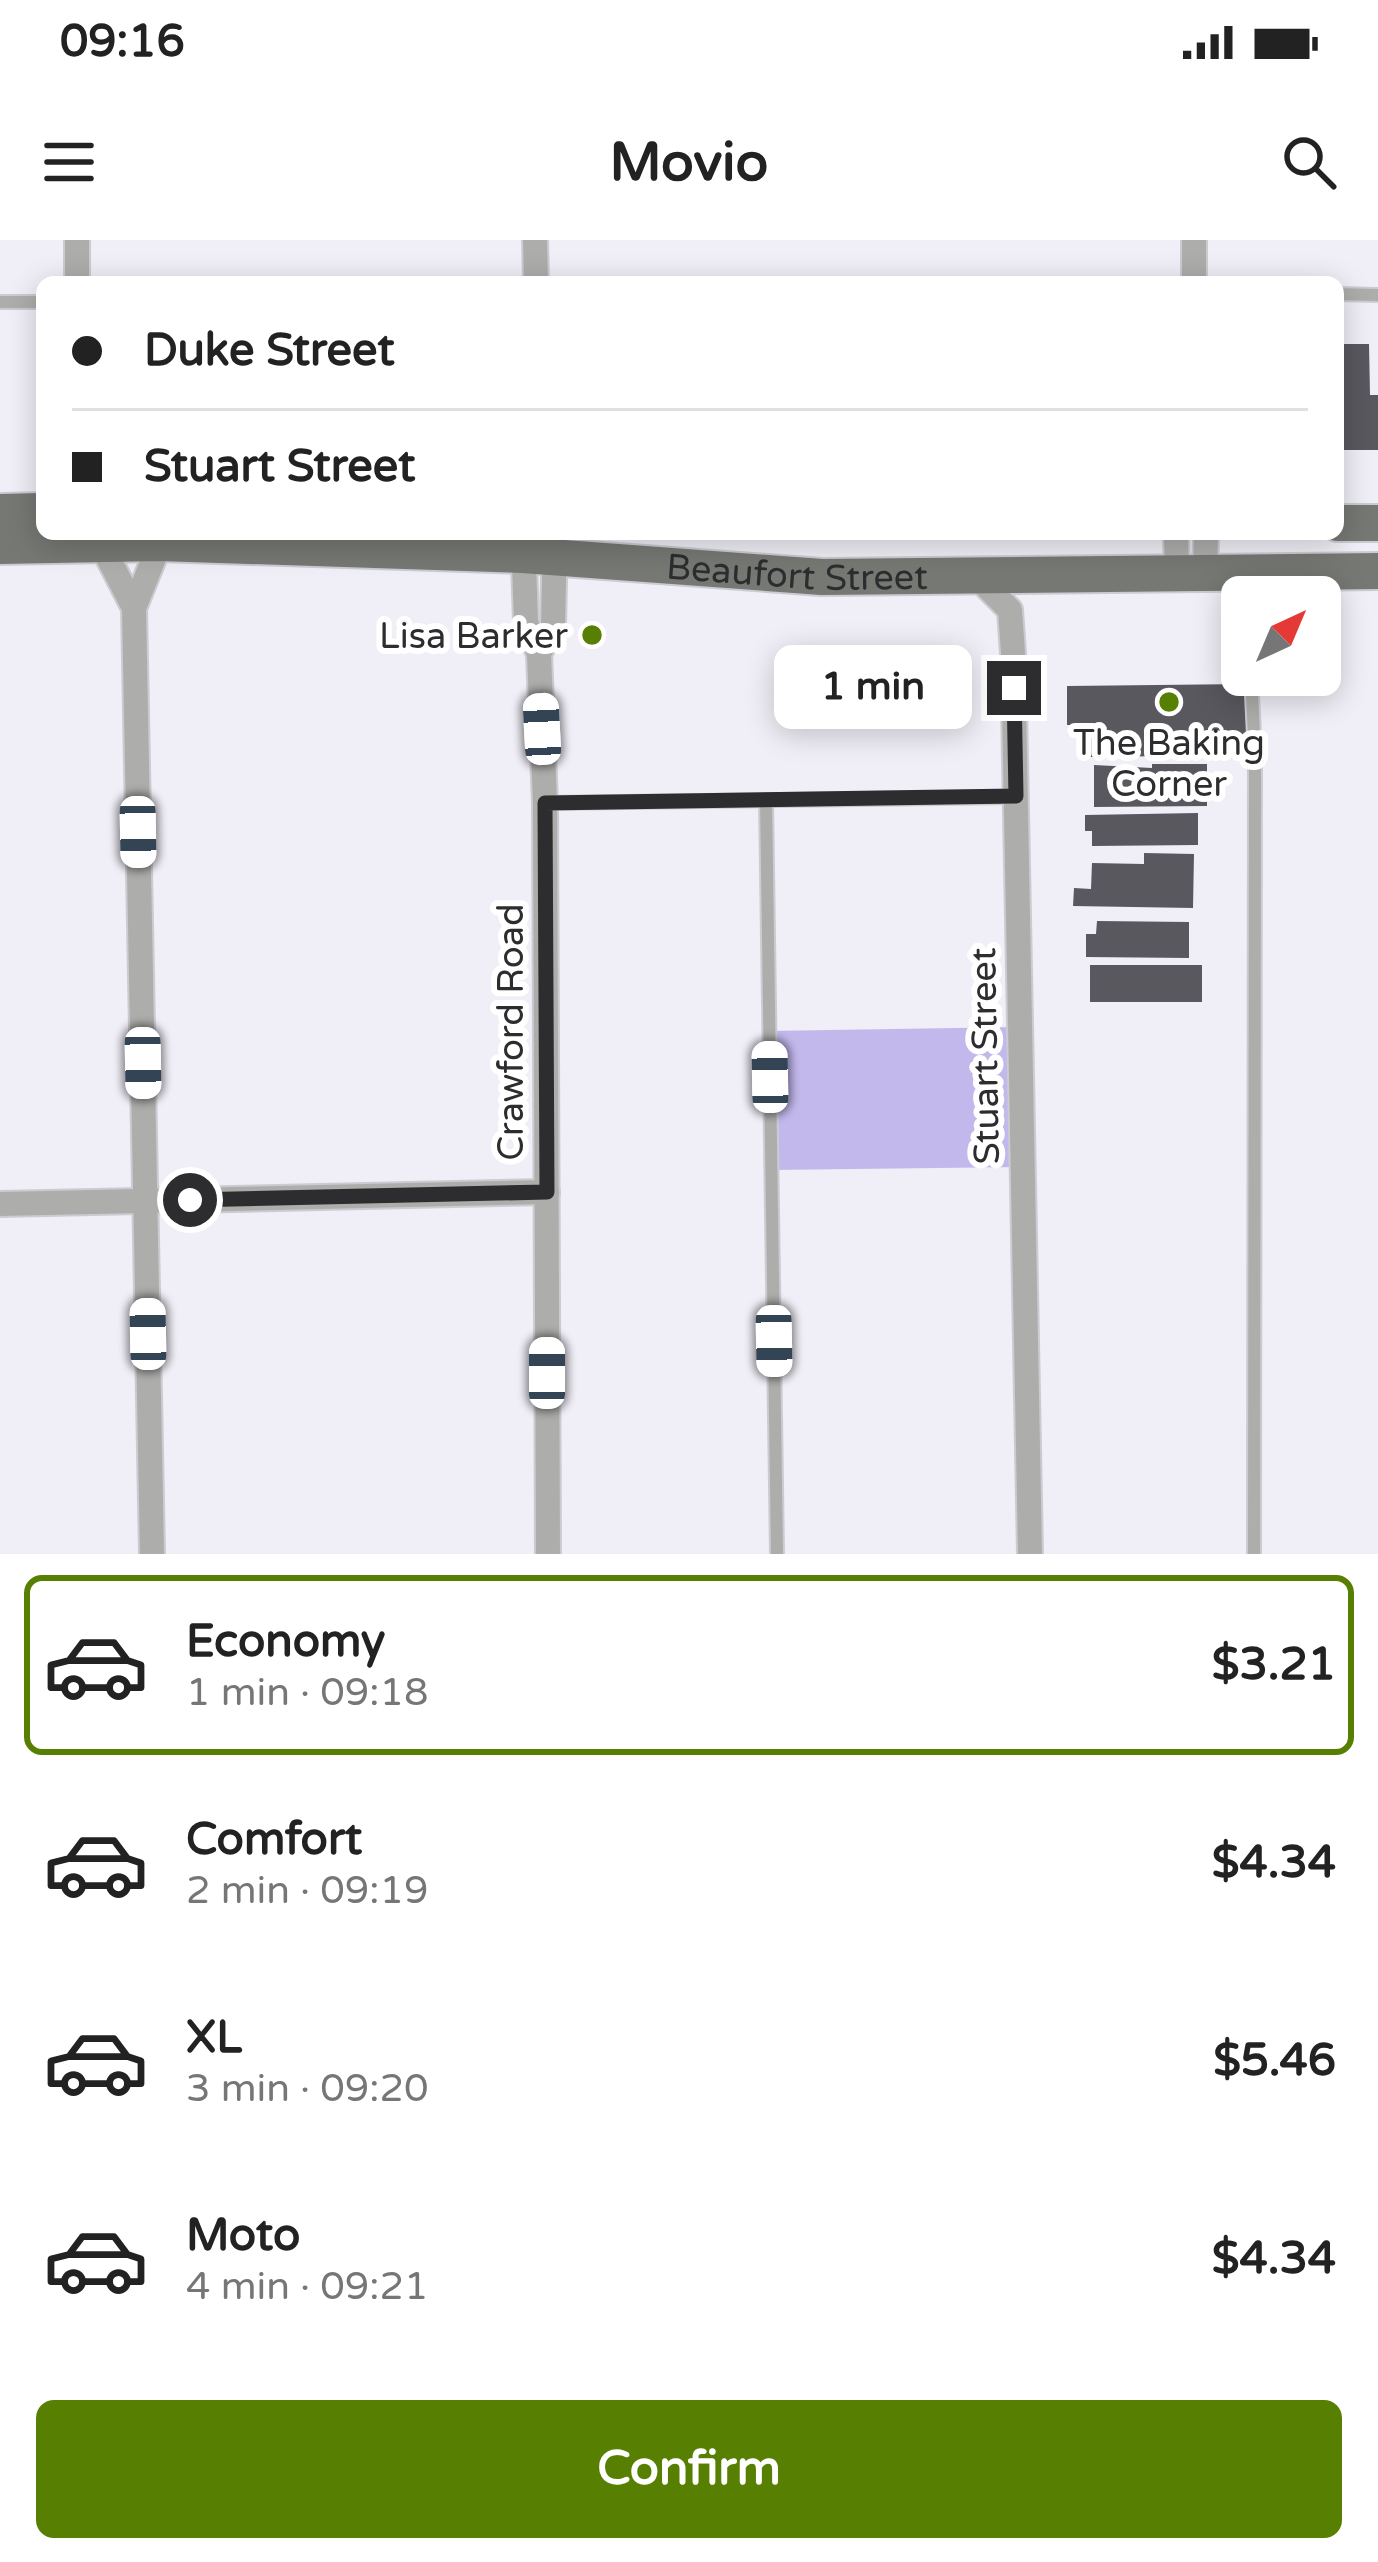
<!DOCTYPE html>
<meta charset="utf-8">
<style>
:root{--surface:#fff;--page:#f6f6f6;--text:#222;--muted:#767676;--line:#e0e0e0;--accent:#578003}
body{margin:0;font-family:"Varela Round",sans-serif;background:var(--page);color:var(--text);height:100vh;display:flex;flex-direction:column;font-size:45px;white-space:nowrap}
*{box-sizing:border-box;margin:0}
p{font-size:39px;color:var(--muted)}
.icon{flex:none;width:66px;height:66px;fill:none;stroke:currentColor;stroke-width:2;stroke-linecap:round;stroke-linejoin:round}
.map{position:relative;height:1314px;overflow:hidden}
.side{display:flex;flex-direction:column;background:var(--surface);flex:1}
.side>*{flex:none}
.top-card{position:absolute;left:36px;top:36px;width:1308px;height:264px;border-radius:18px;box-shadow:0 6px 30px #0003;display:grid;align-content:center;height:264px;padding:0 36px;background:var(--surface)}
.needle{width:78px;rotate:44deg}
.tools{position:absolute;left:1221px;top:336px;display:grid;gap:24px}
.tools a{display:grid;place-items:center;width:120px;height:120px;border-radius:18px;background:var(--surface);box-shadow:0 6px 30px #0003;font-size:60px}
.end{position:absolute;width:54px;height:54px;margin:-27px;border:15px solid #2d2d30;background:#fff;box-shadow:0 0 0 6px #fff}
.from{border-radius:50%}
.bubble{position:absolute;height:84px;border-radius:18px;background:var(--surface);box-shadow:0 6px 30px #0003;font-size:39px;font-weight:700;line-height:84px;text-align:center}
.car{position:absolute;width:36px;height:72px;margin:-36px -18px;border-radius:15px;box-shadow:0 0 9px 3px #0007;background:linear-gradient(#fff 24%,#345 0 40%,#fff 0 76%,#345 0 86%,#fff 0)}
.top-card b{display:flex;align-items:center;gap:42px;height:114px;font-size:45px}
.top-card b+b{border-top:3px solid var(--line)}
.top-card i{width:30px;height:30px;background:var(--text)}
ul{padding:21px 0 0;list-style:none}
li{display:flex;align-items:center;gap:36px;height:180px;margin:0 24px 18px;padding:0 12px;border:6px solid transparent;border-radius:18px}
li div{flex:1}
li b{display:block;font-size:45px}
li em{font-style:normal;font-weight:700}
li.current{border-color:var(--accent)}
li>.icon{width:108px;height:108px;stroke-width:1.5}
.primary-button{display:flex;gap:24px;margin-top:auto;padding:24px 36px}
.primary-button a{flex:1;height:138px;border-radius:18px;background:var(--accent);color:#fff;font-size:48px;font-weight:700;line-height:138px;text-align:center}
.status{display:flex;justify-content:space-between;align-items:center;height:84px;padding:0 60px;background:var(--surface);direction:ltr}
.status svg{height:33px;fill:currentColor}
header{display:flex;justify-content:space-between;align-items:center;height:156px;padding:0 36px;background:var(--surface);font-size:54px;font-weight:700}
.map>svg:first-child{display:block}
.green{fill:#c2b8ec}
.building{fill:#59585f}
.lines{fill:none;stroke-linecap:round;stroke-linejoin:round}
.lane-casing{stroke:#cdcbd2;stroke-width:16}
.street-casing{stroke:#cdcbd2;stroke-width:28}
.primary-casing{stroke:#cdcbd2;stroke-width:40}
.lane{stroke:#adaeab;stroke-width:12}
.street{stroke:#adaeab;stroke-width:24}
.primary{stroke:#757873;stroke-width:36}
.route{stroke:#2d2d30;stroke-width:15}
.poi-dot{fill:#578003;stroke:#fff;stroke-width:4.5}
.labels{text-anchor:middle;stroke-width:12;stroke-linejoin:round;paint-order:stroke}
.street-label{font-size:36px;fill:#2d2d30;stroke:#fff}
.poi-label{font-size:36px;fill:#2d2d30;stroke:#fff;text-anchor:end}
</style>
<div class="status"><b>09:16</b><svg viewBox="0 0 49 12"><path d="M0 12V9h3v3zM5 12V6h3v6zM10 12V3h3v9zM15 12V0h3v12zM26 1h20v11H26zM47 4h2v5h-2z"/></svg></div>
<header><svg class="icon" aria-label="menu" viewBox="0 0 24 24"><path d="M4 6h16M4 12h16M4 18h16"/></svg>Movio<svg class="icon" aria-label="search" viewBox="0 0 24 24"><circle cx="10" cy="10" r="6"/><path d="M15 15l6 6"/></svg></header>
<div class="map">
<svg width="1378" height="1314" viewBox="0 0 1378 1314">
<rect width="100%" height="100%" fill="#f0eef6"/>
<polygon class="green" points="1020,787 1022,927 771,930 769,791"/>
<g class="building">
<polygon points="1338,104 1369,104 1370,155 1378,155 1378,210 1338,210"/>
<polygon points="1320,362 1335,362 1336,413 1320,414"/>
<polygon points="1247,444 1248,515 1089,517 1089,498 1076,498 1076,485 1067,485 1067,446"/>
<polygon points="1152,524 1207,524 1207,566 1094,567 1094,525 1152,528"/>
<polygon points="1198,573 1198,605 1092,606 1092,591 1085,591 1085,575"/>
<polygon points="1144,613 1194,614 1193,668 1073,666 1074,648 1091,649 1092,623 1144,624"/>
<polygon points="1097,681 1189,682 1189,718 1086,717 1086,694 1096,694"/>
<rect x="1090" y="725" width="112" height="37"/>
</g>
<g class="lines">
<defs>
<g id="lane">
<polyline points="1338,54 1378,55"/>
<polyline points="0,62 42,62"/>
<polyline points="1251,435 1255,515 1254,1314"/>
<polyline points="766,560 777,1314"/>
<polyline points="545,563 1016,557"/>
</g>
<g id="street">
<polyline points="77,0 77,42"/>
<polyline points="535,0 536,42"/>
<polyline points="1194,0 1194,42"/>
<polyline points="523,294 526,382 539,414 545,563 548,1314"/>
<polyline points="1176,294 1177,334"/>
<polyline points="101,304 134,368"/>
<polyline points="973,333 1010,370 1013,413 1030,1314"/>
<polyline points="1205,334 1206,294"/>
<polyline points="539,414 553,386 555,294"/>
<polyline points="0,964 547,952"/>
<polyline points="152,1314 134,368 160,303"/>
</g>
<g id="primary">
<polyline points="0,272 42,271"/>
<polyline points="1338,283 1378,283"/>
<path id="s1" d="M0 306 160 303 523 315 822 337 1378 331"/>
</g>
</defs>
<use href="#lane" class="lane-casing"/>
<use href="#street" class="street-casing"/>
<use href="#primary" class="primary-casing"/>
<use href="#lane" class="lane"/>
<use href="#street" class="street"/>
<use href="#primary" class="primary"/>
</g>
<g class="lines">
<polyline class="route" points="190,960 547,952 545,563 1016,556 1014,448"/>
</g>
<g class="poi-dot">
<circle cx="592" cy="395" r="12"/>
<circle cx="1169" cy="462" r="12"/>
</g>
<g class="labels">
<g class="street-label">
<text dy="13" stroke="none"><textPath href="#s1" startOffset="798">Beaufort Street</textPath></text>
<text transform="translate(510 792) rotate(-90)" y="13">Crawford Road</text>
<text transform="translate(984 816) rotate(-91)" y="13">Stuart Street</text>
</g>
<g class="poi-label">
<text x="568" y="408">Lisa Barker</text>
<text x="1169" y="515" text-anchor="middle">The Baking<tspan x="1169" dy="41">Corner</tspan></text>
</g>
</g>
</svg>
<div class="tools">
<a><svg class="needle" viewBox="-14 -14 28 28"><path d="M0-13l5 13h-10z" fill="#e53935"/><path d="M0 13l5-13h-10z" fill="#767676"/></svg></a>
</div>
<i class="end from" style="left:190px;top:960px"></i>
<i class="end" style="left:1014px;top:448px"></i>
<div class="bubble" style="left:774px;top:405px;width:198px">1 min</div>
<i class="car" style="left:542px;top:489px;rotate:357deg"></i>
<i class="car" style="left:138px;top:592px;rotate:179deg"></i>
<i class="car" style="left:143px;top:823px;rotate:179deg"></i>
<i class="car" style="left:770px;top:837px;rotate:359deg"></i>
<i class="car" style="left:148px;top:1094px;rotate:359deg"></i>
<i class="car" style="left:774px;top:1101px;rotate:179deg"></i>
<i class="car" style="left:547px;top:1133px;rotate:0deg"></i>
<div class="top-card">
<b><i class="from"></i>Duke Street</b>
<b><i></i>Stuart Street</b>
</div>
</div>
<section class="side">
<ul>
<li class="current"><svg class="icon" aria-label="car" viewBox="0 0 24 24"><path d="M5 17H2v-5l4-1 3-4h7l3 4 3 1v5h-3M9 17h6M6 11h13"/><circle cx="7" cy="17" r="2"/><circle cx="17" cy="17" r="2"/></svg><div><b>Economy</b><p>1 min · 09:18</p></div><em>$3.21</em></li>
<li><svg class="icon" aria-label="car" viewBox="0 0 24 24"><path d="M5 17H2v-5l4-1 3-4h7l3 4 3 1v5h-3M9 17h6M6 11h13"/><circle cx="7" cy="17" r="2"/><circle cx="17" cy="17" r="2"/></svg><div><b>Comfort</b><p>2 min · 09:19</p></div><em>$4.34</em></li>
<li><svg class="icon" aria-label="car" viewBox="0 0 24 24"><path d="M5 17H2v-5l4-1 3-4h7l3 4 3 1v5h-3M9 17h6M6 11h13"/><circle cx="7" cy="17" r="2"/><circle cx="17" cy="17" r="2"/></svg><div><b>XL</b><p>3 min · 09:20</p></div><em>$5.46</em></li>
<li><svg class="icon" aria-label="car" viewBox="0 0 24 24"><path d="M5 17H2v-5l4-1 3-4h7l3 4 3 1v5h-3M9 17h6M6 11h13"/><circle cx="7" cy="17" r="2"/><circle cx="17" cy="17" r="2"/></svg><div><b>Moto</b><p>4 min · 09:21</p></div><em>$4.34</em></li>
</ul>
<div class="primary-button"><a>Confirm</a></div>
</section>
